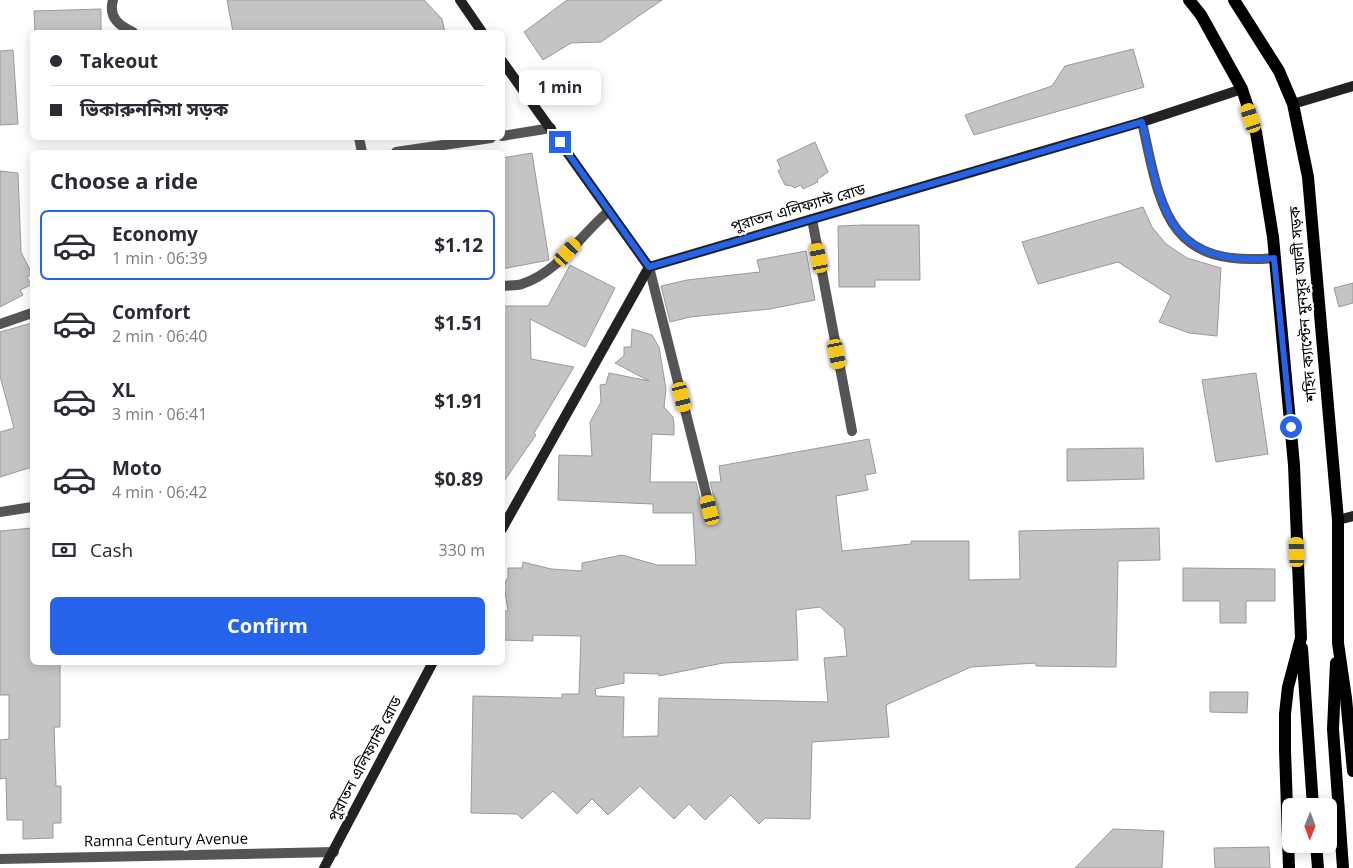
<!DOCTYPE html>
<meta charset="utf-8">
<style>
:root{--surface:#fff;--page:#f7f7f7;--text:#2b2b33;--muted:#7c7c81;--line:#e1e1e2;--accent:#2563eb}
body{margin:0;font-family:"Open Sans","Noto Sans Bengali",sans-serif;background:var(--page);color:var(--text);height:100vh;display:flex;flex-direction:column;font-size:19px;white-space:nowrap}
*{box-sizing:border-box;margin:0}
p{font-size:16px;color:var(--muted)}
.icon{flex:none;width:28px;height:28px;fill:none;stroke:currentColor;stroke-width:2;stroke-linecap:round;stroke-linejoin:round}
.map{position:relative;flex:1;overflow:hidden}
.details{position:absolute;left:30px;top:150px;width:475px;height:515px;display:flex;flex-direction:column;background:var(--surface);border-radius:8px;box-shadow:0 2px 12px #0003}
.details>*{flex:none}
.banner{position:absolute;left:30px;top:30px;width:475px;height:110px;border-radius:8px;box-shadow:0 2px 12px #0003;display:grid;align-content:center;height:110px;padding:0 20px;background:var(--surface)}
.needle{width:32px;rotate:181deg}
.tools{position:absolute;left:1282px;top:798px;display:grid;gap:10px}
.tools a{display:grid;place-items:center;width:55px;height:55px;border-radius:8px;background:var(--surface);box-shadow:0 2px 12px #0003;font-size:25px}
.end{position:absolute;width:22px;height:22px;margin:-11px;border:6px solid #2563eb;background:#fff;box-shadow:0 0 0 2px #fff}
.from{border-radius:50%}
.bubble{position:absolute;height:35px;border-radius:8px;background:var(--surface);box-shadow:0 2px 12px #0003;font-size:16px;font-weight:700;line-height:35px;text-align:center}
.car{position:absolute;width:15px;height:30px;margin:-15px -8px;border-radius:6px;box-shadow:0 0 4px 1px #0007;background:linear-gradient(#f5c518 24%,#345 0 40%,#f5c518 0 76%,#345 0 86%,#f5c518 0)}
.banner b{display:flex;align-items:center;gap:18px;height:48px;font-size:19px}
.banner b+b{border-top:1px solid var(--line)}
.banner i{width:12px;height:12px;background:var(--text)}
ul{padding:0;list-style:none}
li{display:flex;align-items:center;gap:15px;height:70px;margin:0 10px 8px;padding:0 10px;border:2px solid transparent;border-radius:8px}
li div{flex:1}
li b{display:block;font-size:19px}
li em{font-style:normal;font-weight:700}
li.active{border-color:var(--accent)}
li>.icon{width:45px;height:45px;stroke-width:1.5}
h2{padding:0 20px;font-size:22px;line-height:60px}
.pay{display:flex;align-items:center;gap:12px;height:55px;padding:0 20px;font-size:19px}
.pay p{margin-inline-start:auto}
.cta{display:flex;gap:10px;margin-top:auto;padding:10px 20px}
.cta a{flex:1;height:58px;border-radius:8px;background:var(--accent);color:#fff;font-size:20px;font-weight:700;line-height:58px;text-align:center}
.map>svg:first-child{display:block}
.building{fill:#c4c4c4;stroke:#999;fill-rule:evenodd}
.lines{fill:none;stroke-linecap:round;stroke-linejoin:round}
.lane{stroke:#555;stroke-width:10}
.street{stroke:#555;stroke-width:10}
.secondary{stroke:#222;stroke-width:10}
.primary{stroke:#000;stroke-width:12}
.route{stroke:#2563eb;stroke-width:6}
.labels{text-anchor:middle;stroke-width:5;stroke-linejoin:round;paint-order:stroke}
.street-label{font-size:15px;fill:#000;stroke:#fff}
</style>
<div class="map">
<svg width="1353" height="868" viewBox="0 0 1353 868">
<rect width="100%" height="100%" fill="#fff"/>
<g class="building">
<polygon points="227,0 424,0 442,19 445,32 233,32"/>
<polygon points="567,0 662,0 601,42 571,43 543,60 524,32"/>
<polygon points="101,9 101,32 35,32 34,11"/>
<polygon points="1133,49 1144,87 974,135 965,115 1052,86 1065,66"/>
<polygon points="13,50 18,124 0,125 0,51"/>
<polygon points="815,142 828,172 817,180 818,182 803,189 801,185 794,188 792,186 785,185 778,171 781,169 777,160"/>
<polygon points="532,153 549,260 502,269 502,158"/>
<polygon points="0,171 18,173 21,252 32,274 27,277 31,285 20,290 23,295 0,307"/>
<polygon points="1143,207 1152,227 1166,244 1187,258 1221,268 1217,336 1189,333 1159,322 1171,296 1118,262 1038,284 1022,242"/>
<polygon points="862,225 919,225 920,280 875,280 875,287 839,287 838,226"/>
<polygon points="806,251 815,300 770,309 690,317 670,322 661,286 687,280 760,272 757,260"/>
<polygon points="570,265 615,288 585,347 530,319 531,359 574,367 534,433 536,435 502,484 502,306 548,306"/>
<polygon points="1353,283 1353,303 1339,307 1334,288"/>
<polygon points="32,323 32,467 0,477 0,432 14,428 0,376 0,332"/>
<path d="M632 329 652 335 659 347 666 389 664 407 673 417 674 425V435L652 434 650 482H696L703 511 708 515 714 514 717 510 710 482H721L719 466 869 439 876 473 865 475 868 490 836 496 842 551 911 544V541H969V580L1020 579 1019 531 1159 528 1160 560 1118 561 1116 667 1036 666V663L971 667 886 705 889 737 812 742 810 819 765 818 759 824 731 795 705 820 689 804 674 819 640 786 608 815 592 799 577 814 553 791 522 819 517 814 471 813 473 696 562 698V694H579L581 636 533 635V641L502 640V611H508L504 585 508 577V568H522L523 562 551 569 582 571V563L622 555 657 565H696L693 513H653V504L558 500 559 455 592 456 590 422 601 402 600 385 606 384 609 373 649 381 615 363 624 356V347H631ZM820 607 844 628 847 656 824 658 828 702 659 698 658 736 623 737 624 697 596 696 595 689 624 683V673L659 674V676L723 663 798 660 796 610Z"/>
<polygon points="1256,373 1268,454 1216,462 1202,380"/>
<polygon points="1143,448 1144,479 1067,481 1067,449"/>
<polygon points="32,528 32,662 60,662 60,727 54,727 56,786 61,786 61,823 53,823 53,838 23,839 23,820 7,820 6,778 0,779 0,740 9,739 9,695 0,695 0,531"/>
<polygon points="1183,568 1275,569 1275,601 1246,601 1246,623 1220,623 1220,601 1183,601"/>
<polygon points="1210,692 1248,692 1247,713 1210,712"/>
<polygon points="1113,829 1164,831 1162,868 1075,868"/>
<polygon points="1269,847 1270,868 1215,868 1214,848"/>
</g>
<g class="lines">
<g class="lane">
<path d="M113 0C108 17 119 26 133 32"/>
<path d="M1142 122C1161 209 1166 268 1274 258"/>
<polyline points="502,136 551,128"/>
<polyline points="359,138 362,152"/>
<polyline points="396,152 491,138"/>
<polyline points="812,219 852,431"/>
<polyline points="649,267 710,509"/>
<path d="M502 286C509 285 516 286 522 284 559 272 581 234 609 211"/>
</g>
<g class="street">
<polyline points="0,324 32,313"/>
<polyline points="0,512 32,507"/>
<polyline points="0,859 334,852"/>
</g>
<g class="secondary">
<polyline points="460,0 482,32"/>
<polyline points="502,61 649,267"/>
<polyline points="1293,104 1353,86"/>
<polyline points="1338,520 1353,516"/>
<polyline points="502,529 649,267 1142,122 1242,89"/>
<polyline points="324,868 433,662"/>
</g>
<g class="primary">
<polyline points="1189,0 1201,15 1242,89 1256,132 1273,237 1294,465 1301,638 1288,687 1285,714 1285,750 1289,868"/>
<polyline points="1234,0 1279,71 1293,104 1308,177 1338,520 1338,643 1346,698 1353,771"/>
<polyline points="1302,648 1313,806"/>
<polyline points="1336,663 1333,729 1343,868"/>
<polyline points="1316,844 1318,868"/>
</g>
</g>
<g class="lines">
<path class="route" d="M560 142 649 267 1142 122C1161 209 1166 267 1274 258L1291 427"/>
</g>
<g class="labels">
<g class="street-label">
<text transform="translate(798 208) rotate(-16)" y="5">পুরাতন এলিফ্যান্ট রোড</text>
<text transform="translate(1303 304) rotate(-95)" y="5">শহিদ ক্যাপ্টেন মুনসুর আলী সড়ক</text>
<text transform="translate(365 759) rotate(-62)" y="5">পুরাতন এলিফ্যান্ট রোড</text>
<text transform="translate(166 840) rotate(-1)" y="5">Ramna Century Avenue</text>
</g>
</g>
</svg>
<div class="tools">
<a><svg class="needle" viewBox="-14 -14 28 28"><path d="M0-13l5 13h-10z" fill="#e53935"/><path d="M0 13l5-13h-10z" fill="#7c7c81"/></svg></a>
</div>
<i class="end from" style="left:1291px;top:427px"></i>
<i class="end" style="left:560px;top:142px"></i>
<div class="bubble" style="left:519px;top:70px;width:82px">1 min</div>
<i class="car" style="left:1251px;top:118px;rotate:342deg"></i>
<i class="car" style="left:568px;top:252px;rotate:42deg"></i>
<i class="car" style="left:819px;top:258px;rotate:349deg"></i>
<i class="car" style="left:837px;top:354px;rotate:169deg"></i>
<i class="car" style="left:682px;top:397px;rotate:166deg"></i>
<i class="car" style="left:710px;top:510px;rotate:346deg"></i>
<i class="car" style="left:1297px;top:552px;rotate:358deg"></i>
<div class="banner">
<b><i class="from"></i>Takeout</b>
<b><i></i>ভিকারুননিসা সড়ক</b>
</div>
<section class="details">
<h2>Choose a ride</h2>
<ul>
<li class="active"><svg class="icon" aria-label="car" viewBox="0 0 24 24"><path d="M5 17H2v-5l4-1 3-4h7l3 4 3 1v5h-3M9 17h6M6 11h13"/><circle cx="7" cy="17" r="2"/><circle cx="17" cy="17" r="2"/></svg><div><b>Economy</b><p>1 min · 06:39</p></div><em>$1.12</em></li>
<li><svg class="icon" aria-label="car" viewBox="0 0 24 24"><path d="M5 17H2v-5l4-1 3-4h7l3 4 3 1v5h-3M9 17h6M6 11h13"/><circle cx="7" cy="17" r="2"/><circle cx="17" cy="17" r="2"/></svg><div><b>Comfort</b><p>2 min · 06:40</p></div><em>$1.51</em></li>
<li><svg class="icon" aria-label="car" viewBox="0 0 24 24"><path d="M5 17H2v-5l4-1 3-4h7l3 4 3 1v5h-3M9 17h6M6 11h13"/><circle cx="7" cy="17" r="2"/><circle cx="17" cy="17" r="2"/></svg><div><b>XL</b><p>3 min · 06:41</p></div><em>$1.91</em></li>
<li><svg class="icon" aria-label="car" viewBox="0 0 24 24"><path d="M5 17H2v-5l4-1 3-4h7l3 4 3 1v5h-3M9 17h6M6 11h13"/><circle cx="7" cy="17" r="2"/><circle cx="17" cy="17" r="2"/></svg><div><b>Moto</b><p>4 min · 06:42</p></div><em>$0.89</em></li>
</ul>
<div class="pay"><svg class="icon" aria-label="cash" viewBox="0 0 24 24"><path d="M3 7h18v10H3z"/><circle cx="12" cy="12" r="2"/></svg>Cash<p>330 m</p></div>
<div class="cta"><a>Confirm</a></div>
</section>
</div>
